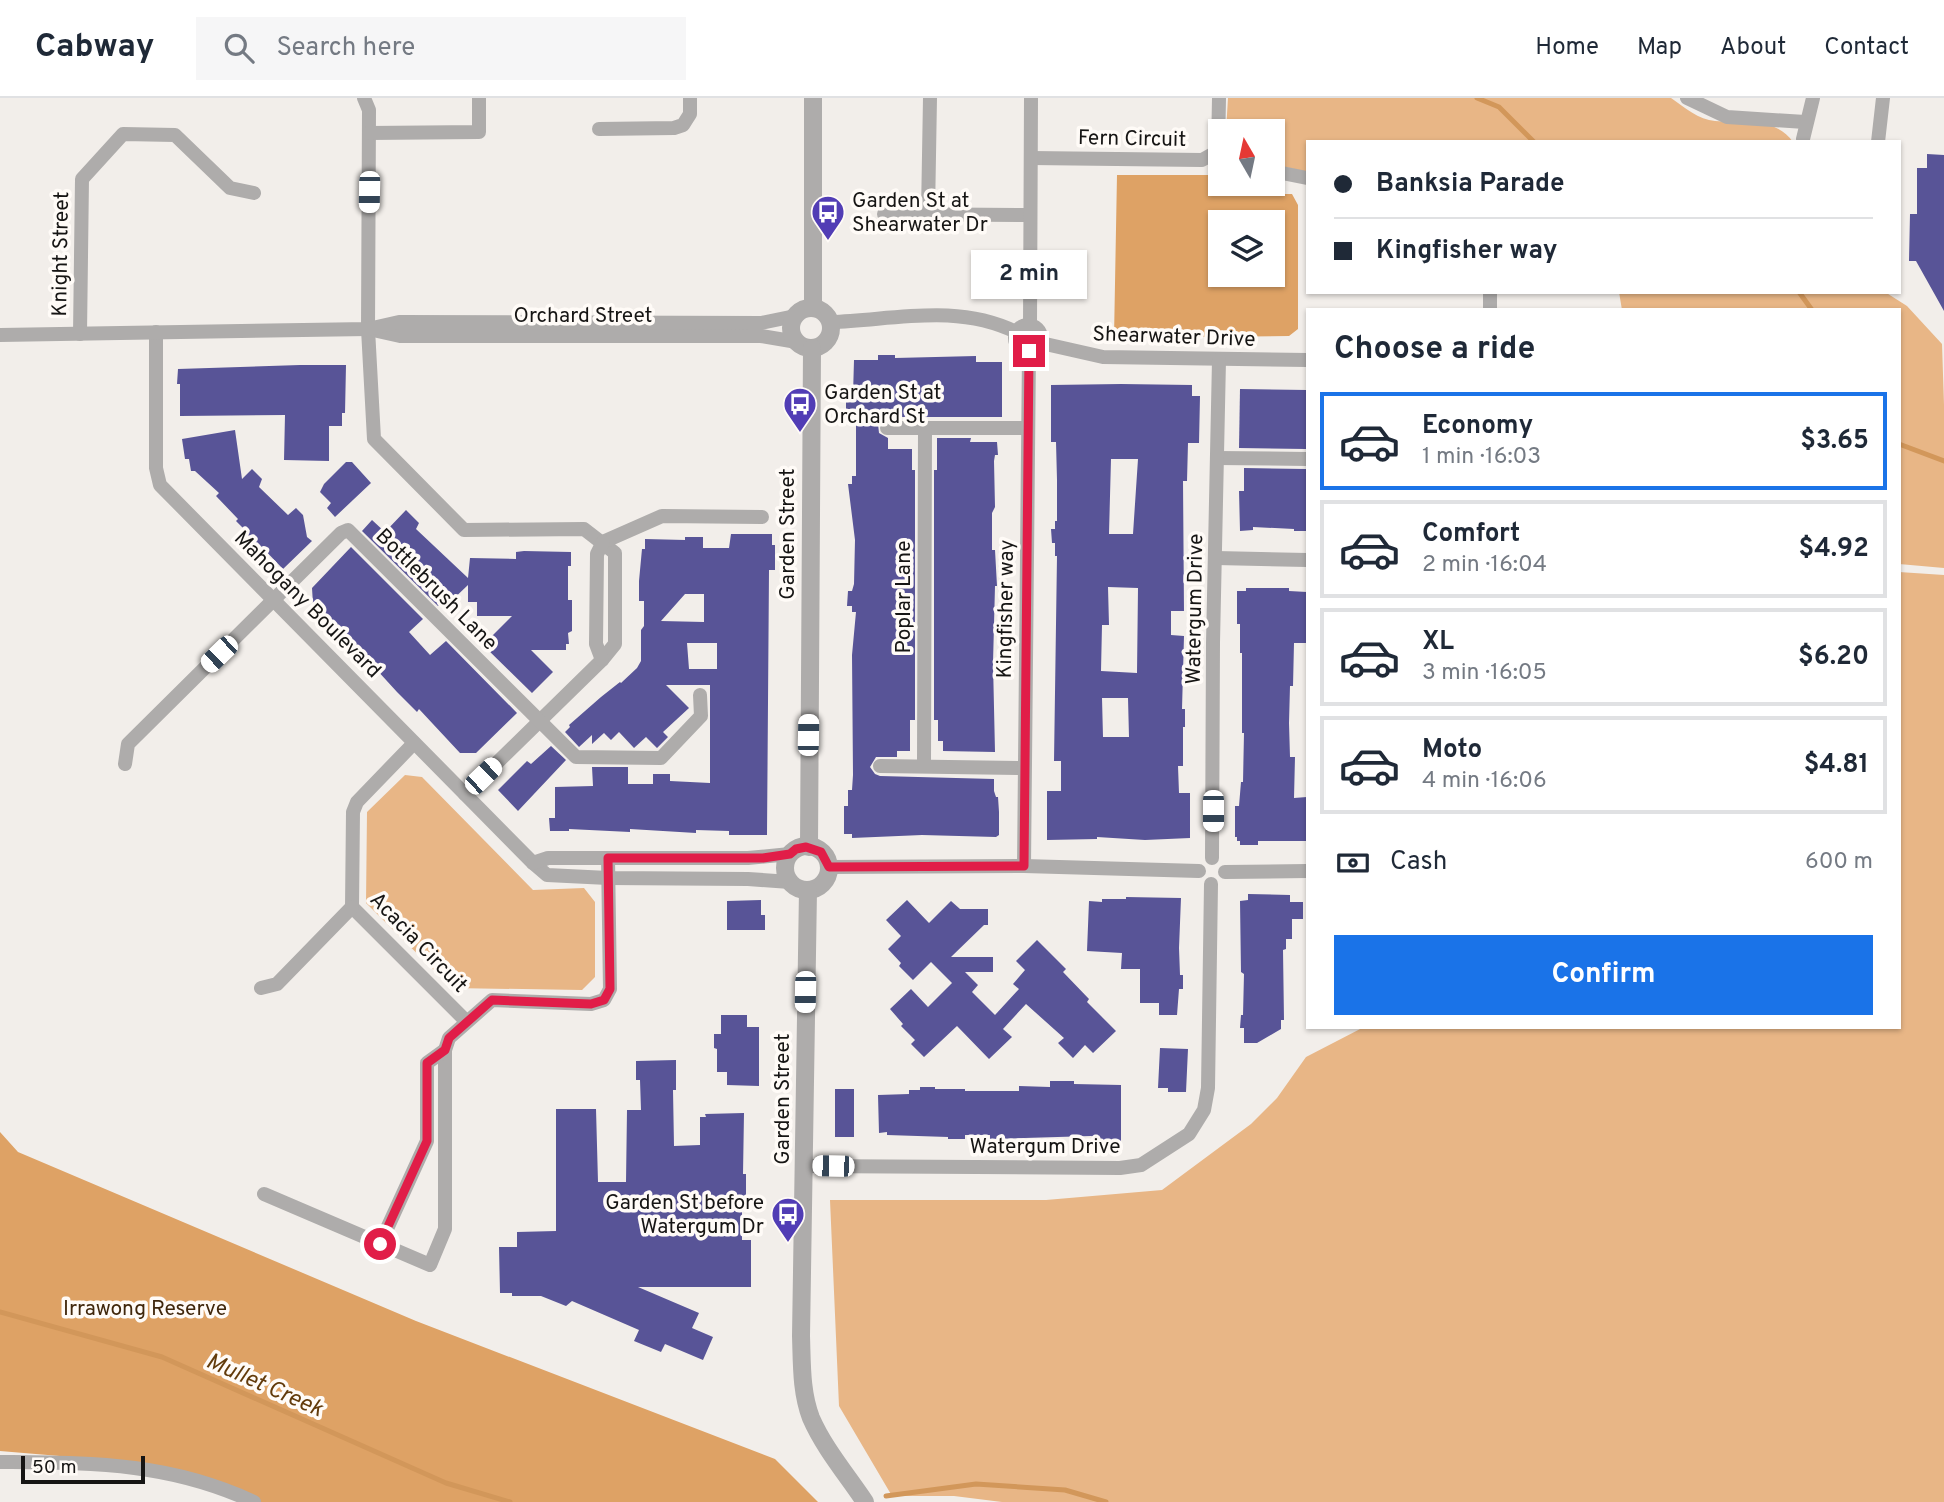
<!DOCTYPE html>
<meta charset="utf-8">
<style>
:root{--surface:#fff;--page:#f6f6f7;--text:#1f2937;--muted:#747a83;--line:#e0e1e3;--accent:#1a73e8}
body{margin:0;font-family:Overpass,sans-serif;background:var(--page);color:var(--text);height:100vh;display:flex;flex-direction:column;font-size:26px;white-space:nowrap}
*{box-sizing:border-box;margin:0}
p{font-size:23px;color:var(--muted)}
.icon{flex:none;width:38px;height:38px;fill:none;stroke:currentColor;stroke-width:2;stroke-linecap:round;stroke-linejoin:round}
.map{position:relative;flex:1;overflow:hidden}
.details{position:absolute;left:1306px;top:210px;width:595px;height:721px;display:flex;flex-direction:column;background:var(--surface);border-radius:0px;box-shadow:0 2px 5px #0004}
.details>*{flex:none}
.top-card{position:absolute;left:1306px;top:42px;width:595px;height:154px;border-radius:0px;box-shadow:0 2px 5px #0004;display:grid;align-content:center;height:154px;padding:0 28px;background:var(--surface)}
.needle{width:46px;rotate:351deg}
.controls{position:absolute;left:1208px;top:21px;display:grid;gap:14px}
.controls a{display:grid;place-items:center;width:77px;height:77px;border-radius:0px;background:var(--surface);box-shadow:0 2px 5px #0004;font-size:35px}
.scale{position:absolute;left:21px;bottom:18px;width:124px;box-sizing:border-box;padding-left:7px;border:4px solid #161514;border-top:0;font-size:19px;line-height:24px;white-space:nowrap;color:#161514;-webkit-text-stroke:5px #fffbf7;paint-order:stroke}
.end{position:absolute;width:32px;height:32px;margin:-16px;border:9px solid #e11d48;background:#fff;box-shadow:0 0 0 4px #fff}
.from{border-radius:50%}
.bubble{position:absolute;height:49px;border-radius:0px;background:var(--surface);box-shadow:0 2px 5px #0004;font-size:23px;font-weight:700;line-height:49px;text-align:center}
.car{position:absolute;width:21px;height:42px;margin:-21px -10px;border-radius:9px;box-shadow:0 0 5px 2px #0007;background:linear-gradient(#fff 24%,#345 0 40%,#fff 0 76%,#345 0 86%,#fff 0)}
.top-card b{display:flex;align-items:center;gap:24px;height:66px;font-size:26px}
.top-card b+b{border-top:2px solid var(--line)}
.top-card i{width:18px;height:18px;background:var(--text)}
ul{padding:0;list-style:none}
li{display:flex;align-items:center;gap:21px;height:98px;margin:0 14px 10px;padding:0 14px;border:4px solid var(--line);border-radius:0px}
li div{flex:1}
li b{display:block;font-size:26px}
li em{font-style:normal;font-weight:700}
li.current{border-color:var(--accent)}
li>.icon{width:63px;height:63px;stroke-width:1.5}
h2{padding:0 28px;font-size:32px;line-height:84px}
.pay{display:flex;align-items:center;gap:18px;height:77px;padding:0 28px;font-size:26px}
.pay p{margin-inline-start:auto}
.cta{display:flex;gap:14px;margin-top:auto;padding:14px 28px}
.cta a{flex:1;height:80px;border-radius:0px;background:var(--accent);color:#fff;font-size:28px;font-weight:700;line-height:80px;text-align:center}
header{display:flex;align-items:center;gap:42px;box-sizing:border-box;height:98px;padding:0 35px;background:var(--surface);border-bottom:2px solid var(--line)}
header strong{font-size:33px}
nav{display:flex;gap:38px;margin-inline-start:auto;font-size:24px}
.search{width:490px;height:63px;background:var(--page);display:flex;align-items:center;gap:18px;box-sizing:border-box;padding:0 24px;border-radius:0px;color:var(--muted);font-size:26px}
.map>svg:first-child{display:block}
.green{fill:#e8b686}
.forest{fill:#dea265;fill-rule:evenodd}
.lines{fill:none;stroke-linecap:round;stroke-linejoin:round}
.stream{stroke:#d2975a;stroke-width:5}
.building{fill:#585497;fill-rule:evenodd}
.minor{stroke:#aeacab;stroke-width:14}
.tertiary{stroke:#aeacab;stroke-width:18}
.route{stroke:#e11d48;stroke-width:9}
.labels{text-anchor:middle;stroke-width:7;stroke-linejoin:round;paint-order:stroke}
.street-label{font-size:21px;fill:#161514;stroke:#fffbf7}
.poi-label{font-size:21px;fill:#161514;stroke:#fffbf7;text-anchor:start}
.park-label{font-size:21px;fill:#40270c;stroke:#fffbf7}
.water-label{font-size:23px;font-style:italic;fill:#633b0b;stroke:#fffbf7}
</style>
<header>
<strong>Cabway</strong>
<div class="search"><svg class="icon" aria-label="search" viewBox="0 0 24 24"><circle cx="10" cy="10" r="6"/><path d="M15 15l6 6"/></svg>Search here</div>
<nav><a>Home</a><a>Map</a><a>About</a><a>Contact</a></nav>
</header>
<div class="map">
<svg width="1944" height="1404" viewBox="0 0 1944 1404">
<rect width="100%" height="100%" fill="#f2eeea"/>
<g class="green">
<path d="M1228 0H1671C1684 9 1699 22 1715 23 1742 26 1775 18 1793 44H1307V74L1272 66V33H1226Z"/>
<polygon points="1619,194 1885,194 1907,208 1942,246 1944,307 1944,470 1899,466 1899,212 1622,212"/>
<polygon points="1899,474 1944,477 1944,1404 1002,1404 954,1398 892,1398 839,1308 830,1102 1046,1102 1162,1092 1251,1026 1277,1000 1306,959 1364,929 1899,929"/>
<polygon points="405,677 422,679 533,792 584,790 595,804 595,879 582,892 452,890 366,805 367,714"/>
</g>
<g class="forest">
<path d="M1117 77H1220V86H1249L1276 96H1292L1298 107V231L1289 238 1114 240ZM1220 124H1272V177H1220Z"/>
<polygon points="0,1034 18,1054 416,1223 775,1361 818,1404 261,1404 107,1362 0,1353"/>
</g>
<g class="lines">
<g class="stream">
<polyline points="1477,0 1499,9 1534,44"/>
<polyline points="1799,194 1812,212"/>
<polyline points="1899,346 1944,363"/>
<polyline points="0,1214 162,1259 446,1385 510,1404"/>
<polyline points="886,1398 976,1386 1065,1392 1106,1404"/>
</g>
</g>
<g class="building">
<polygon points="1927,56 1944,57 1944,213 1916,163 1909,163 1910,116 1917,116 1917,70 1927,70"/>
<polygon points="878,257 895,257 895,260 976,258 976,264 1002,264 1002,319 888,319 878,326 879,335 888,340 888,351 912,351 912,372 915,372 915,622 910,622 910,653 897,653 897,659 876,659 870,669 875,676 880,678 994,681 994,693 996,699 998,699 999,714 999,737 996,739 922,737 852,740 852,736 844,736 844,708 848,708 848,692 852,692 853,677 852,557 856,514 852,514 852,508 847,508 848,493 852,493 854,486 855,442 848,386 852,386 852,378 856,378 856,318 854,318 854,311 846,311 846,297 853,297 854,262 878,262"/>
<polygon points="300,267 346,267 345,315 342,315 342,328 329,328 329,363 284,362 285,317 180,318 180,286 177,286 178,271"/>
<path d="M1121 286 1192 287V298H1200L1199 345H1188L1187 383H1183L1184 513H1171V537L1184 538 1182 611H1185V629H1183V668H1178L1179 695H1190V740L1145 742 1097 739V741L1047 742V693H1061V663H1054L1057 458H1055V445H1052L1051 431H1055V423H1057V382L1056 344H1051V287ZM1111 361H1138L1133 436H1109ZM1108 489 1138 490 1137 575 1101 573 1102 527H1109ZM1102 600H1128L1129 639H1103Z"/>
<polygon points="1240,291 1307,292 1306,351 1239,350"/>
<polygon points="235,332 242,381 252,371 262,381 259,389 288,417 296,410 303,417 307,439 312,443 283,471 257,444 255,446 244,435 246,433 236,423 238,421 216,398 219,395 195,373 191,373 189,361 185,361 182,341"/>
<polygon points="937,340 971,340 970,344 997,344 998,357 995,357 994,363 995,409 992,415 992,452 995,452 997,488 995,488 993,565 995,654 943,653 943,643 938,643 938,622 934,622 934,372 937,372"/>
<polygon points="346,364 352,364 371,385 335,419 327,410 331,405 320,394 324,386"/>
<polygon points="1244,370 1306,371 1307,433 1294,433 1294,431 1253,429 1253,432 1240,433 1239,393 1244,393"/>
<polygon points="406,412 419,425 416,431 468,480 470,460 516,461 516,454 524,453 571,454 571,468 568,468 568,502 572,502 572,533 568,535 569,546 566,546 566,552 531,552 553,574 532,595 483,547 512,518 477,518 477,504 468,504 468,487 446,508 442,504 438,508 362,433 372,422 385,434"/>
<path d="M731 436H772V447H775V472H769L767 737H729V733L696 732V735L630 731V734L569 731V733H550L549 720H555V689L593 688 592 669H628V686H653V676H670V683L710 685V587H666L689 610 663 634 668 639 657 650 646 639 634 650 619 634 611 642 604 635 592 646V637L579 649 565 634 570 629 569 627 601 599 620 584 621 585 637 570 641 563V532L644 528V503H639V483L642 451H645V441L685 442V439H703V450H729ZM685 496H704V524L661 523ZM687 545H717V571H689Z"/>
<polygon points="351,449 423,521 409,534 430,557 446,543 517,615 476,655 460,655 419,611 417,614 397,594 324,514 322,516 313,506 312,490"/>
<polygon points="1246,490 1289,490 1289,493 1307,494 1307,545 1294,545 1293,588 1290,588 1289,625 1290,659 1295,659 1294,700 1307,699 1307,743 1258,743 1258,747 1240,747 1240,743 1237,743 1237,739 1235,739 1235,708 1239,708 1241,684 1243,684 1244,635 1242,635 1242,555 1240,555 1240,526 1237,526 1237,493 1246,493"/>
<polygon points="551,648 566,662 518,713 498,692 527,663 531,666"/>
<polygon points="1248,796 1290,797 1290,804 1303,804 1303,821 1292,821 1292,841 1286,841 1286,851 1283,852 1284,922 1281,922 1281,931 1257,945 1244,945 1244,930 1240,930 1241,917 1243,917 1244,876 1241,874 1240,803 1248,802"/>
<polygon points="1126,799 1181,800 1179,850 1180,877 1183,877 1183,891 1179,891 1177,917 1159,917 1159,905 1140,905 1140,871 1121,871 1122,855 1087,853 1089,803 1102,804 1102,801 1126,801"/>
<polygon points="761,802 761,817 765,817 765,832 727,832 727,803"/>
<polygon points="907,802 929,825 951,803 960,811 988,811 988,827 984,827 951,859 993,859 993,874 965,874 978,887 972,894 995,917 1019,891 1013,886 1025,872 1016,863 1037,842 1066,871 1063,874 1089,901 1087,904 1116,933 1093,955 1085,947 1073,960 1058,945 1064,940 1026,906 1003,931 1012,939 989,961 957,928 924,959 911,946 915,942 901,928 903,926 890,911 911,891 928,909 952,885 931,864 913,882 899,868 901,865 888,851 901,838 886,822"/>
<polygon points="721,917 747,917 747,929 759,929 759,988 727,987 727,974 717,974 717,951 714,950 714,936 721,936"/>
<polygon points="1160,950 1188,951 1186,994 1168,994 1168,990 1158,990"/>
<polygon points="676,962 676,992 673,992 674,1048 700,1047 700,1019 706,1019 705,1016 744,1015 743,1076 746,1076 746,1098 742,1099 742,1142 751,1142 751,1189 638,1189 699,1215 692,1230 713,1239 703,1262 665,1246 661,1254 634,1243 639,1232 572,1203 566,1208 541,1198 512,1198 512,1195 500,1195 499,1149 517,1149 517,1134 556,1133 556,1011 596,1011 598,1084 626,1084 627,1012 641,1012 640,982 636,982 636,963"/>
<polygon points="1050,983 1074,983 1074,986 1121,987 1121,1044 1098,1043 1098,1039 1091,1038 990,1041 990,1037 965,1037 965,1041 948,1041 948,1039 887,1037 887,1034 879,1035 878,997 909,996 909,992 920,992 920,989 935,989 935,991 965,991 965,993 1019,993 1019,988 1050,989"/>
<rect x="835" y="991" width="19" height="48"/>
</g>
<g class="lines">
<g class="minor">
<polyline points="364,0 369,12 368,231 374,341 464,432 584,431 615,455 615,546 602,562 465,696"/>
<polyline points="1687,0 1727,19 1805,24"/>
<polyline points="599,31 674,30 683,27 690,16 690,0"/>
<polyline points="369,35 479,34 479,0"/>
<polyline points="1803,41 1813,0"/>
<polyline points="1878,44 1883,0"/>
<polyline points="1031,60 1202,62 1218,53 1219,0"/>
<polyline points="1272,73 1307,80"/>
<polyline points="928,115 930,0"/>
<polyline points="884,116 1029,117"/>
<polyline points="1490,194 1490,212"/>
<path d="M831 224C894 222 956 205 1016 234"/>
<circle cx="1028" cy="240" r="13"/>
<polyline points="1030,227 1031,0"/>
<polyline points="373,232 400,238 761,238 797,244"/>
<polyline points="156,234 156,370 160,387 533,765 547,777 608,780 748,781 790,784"/>
<polyline points="80,236 82,81 123,36 175,37 230,90 254,95"/>
<polyline points="0,237 368,231 399,224 761,225 795,218"/>
<polyline points="1041,245 1103,259 1307,262"/>
<polyline points="887,330 1028,330"/>
<polyline points="1217,360 1307,361"/>
<polyline points="603,444 662,418 762,419"/>
<polyline points="1216,460 1307,462"/>
<polyline points="602,562 596,546 597,456 603,444"/>
<polyline points="414,645 357,704 353,714 352,809 466,923"/>
<polyline points="125,666 128,646 341,435 348,432 576,659 661,660 701,618 700,597"/>
<polyline points="880,668 1024,670"/>
<polyline points="924,668 925,331"/>
<polyline points="1212,760 1213,545 1219,262"/>
<polyline points="533,765 548,760 748,760 790,756"/>
<polyline points="1024,768 1029,253"/>
<polyline points="829,769 1024,768 1199,773"/>
<polyline points="1225,774 1307,773"/>
<polyline points="261,890 277,886 352,809"/>
<polyline points="804,1068 1120,1070 1141,1067 1189,1036 1204,1012 1208,990 1211,786"/>
<polyline points="264,1096 430,1167 445,1131 445,952 449,940 492,902 591,906 604,902 610,891 608,760"/>
<polyline points="380,1146 427,1043 427,965 445,952"/>
<path d="M0 1364C92 1365 168 1364 254 1404"/>
</g>
<g class="tertiary">
<circle cx="811" cy="230" r="20"/>
<polyline points="813,210 813,0"/>
<circle cx="807" cy="770" r="22"/>
<polyline points="809,749 812,250"/>
<path d="M808 792 801 1238C802 1266 801 1294 811 1320 824 1350 847 1377 865 1404"/>
</g>
</g>
<g class="lines">
<polyline class="route" points="380,1146 427,1043 427,965 445,952 449,940 492,902 591,906 604,902 610,891 608,760 763,760 790,756 796,751 806,749 821,754 829,769 1024,768 1029,253"/>
</g>
<defs>
<symbol id="bus-pin" viewBox="-11 -11 22 30"><path d="M0 17L-7.5 6A9.5 9.5 0 1 1 7.5 6Z" fill="#513db5" stroke="#fffbf7"/><path d="M-5-6H5V4H4V6H2V4H-2V6H-4V4H-5ZM-3.5-4V0h7V-4ZM-3.5 1.2v1.5H-2V1.2ZM2 1.2v1.5H3.5V1.2Z" fill="#fff"/></symbol>
</defs>
<g fill-rule="evenodd">
<use href="#bus-pin" x="809" y="95" width="38" height="52"/>
<use href="#bus-pin" x="781" y="287" width="38" height="52"/>
<use href="#bus-pin" x="769" y="1097" width="38" height="52"/>
</g>
<g class="labels">
<g class="street-label">
<text transform="translate(1132 40) rotate(1)" y="7">Fern Circuit</text>
<text transform="translate(60 156) rotate(-89)" y="7">Knight Street</text>
<text x="583" y="224">Orchard Street</text>
<text transform="translate(1174 238) rotate(2)" y="7">Shearwater Drive</text>
<text transform="translate(787 436) rotate(-90)" y="7">Garden Street</text>
<text transform="translate(437 491) rotate(45)" y="7">Bottlebrush Lane</text>
<text transform="translate(903 499) rotate(-90)" y="7">Poplar Lane</text>
<text transform="translate(308 506) rotate(45)" y="7">Mahogany Boulevard</text>
<text transform="translate(1005 511) rotate(-89)" y="7">Kingfisher way</text>
<text transform="translate(1194 511) rotate(-89)" y="7">Watergum Drive</text>
<text transform="translate(419 844) rotate(46)" y="7">Acacia Circuit</text>
<text transform="translate(782 1001) rotate(-90)" y="7">Garden Street</text>
<text x="1045" y="1055">Watergum Drive</text>
</g>
<g class="poi-label">
<text x="852" y="109">Garden St at<tspan x="852" dy="24">Shearwater Dr</tspan></text>
<text x="824" y="301">Garden St at<tspan x="824" dy="24">Orchard St</tspan></text>
<text x="764" y="1111" text-anchor="end">Garden St before<tspan x="764" dy="24">Watergum Dr</tspan></text>
</g>
<g class="park-label">
<text x="145" y="1217">Irrawong Reserve</text>
</g>
<g class="water-label">
<text transform="translate(265 1286) rotate(24)" y="8">Mullet Creek</text>
</g>
</g>
</svg>
<div class="controls">
<a><svg class="needle" viewBox="-14 -14 28 28"><path d="M0-13l5 13h-10z" fill="#e53935"/><path d="M0 13l5-13h-10z" fill="#747a83"/></svg></a>
<a><svg class="icon" aria-label="layers" viewBox="0 0 24 24"><path d="M12 4l9 5-9 5-9-5zM3 14l9 5 9-5"/></svg></a>
</div>
<div class="scale">50 m</div>
<i class="end from" style="left:380px;top:1146px"></i>
<i class="end" style="left:1029px;top:253px"></i>
<div class="bubble" style="left:971px;top:152px;width:116px">2 min</div>
<i class="car" style="left:369px;top:94px;rotate:181deg"></i>
<i class="car" style="left:219px;top:556px;rotate:226deg"></i>
<i class="car" style="left:808px;top:637px;rotate:1deg"></i>
<i class="car" style="left:483px;top:678px;rotate:46deg"></i>
<i class="car" style="left:1213px;top:713px;rotate:180deg"></i>
<i class="car" style="left:805px;top:894px;rotate:181deg"></i>
<i class="car" style="left:833px;top:1068px;rotate:271deg"></i>
<div class="top-card">
<b><i class="from"></i>Banksia Parade</b>
<b><i></i>Kingfisher way</b>
</div>
<section class="details">
<h2>Choose a ride</h2>
<ul>
<li class="current"><svg class="icon" aria-label="car" viewBox="0 0 24 24"><path d="M5 17H2v-5l4-1 3-4h7l3 4 3 1v5h-3M9 17h6M6 11h13"/><circle cx="7" cy="17" r="2"/><circle cx="17" cy="17" r="2"/></svg><div><b>Economy</b><p>1 min · 16:03</p></div><em>$3.65</em></li>
<li><svg class="icon" aria-label="car" viewBox="0 0 24 24"><path d="M5 17H2v-5l4-1 3-4h7l3 4 3 1v5h-3M9 17h6M6 11h13"/><circle cx="7" cy="17" r="2"/><circle cx="17" cy="17" r="2"/></svg><div><b>Comfort</b><p>2 min · 16:04</p></div><em>$4.92</em></li>
<li><svg class="icon" aria-label="car" viewBox="0 0 24 24"><path d="M5 17H2v-5l4-1 3-4h7l3 4 3 1v5h-3M9 17h6M6 11h13"/><circle cx="7" cy="17" r="2"/><circle cx="17" cy="17" r="2"/></svg><div><b>XL</b><p>3 min · 16:05</p></div><em>$6.20</em></li>
<li><svg class="icon" aria-label="car" viewBox="0 0 24 24"><path d="M5 17H2v-5l4-1 3-4h7l3 4 3 1v5h-3M9 17h6M6 11h13"/><circle cx="7" cy="17" r="2"/><circle cx="17" cy="17" r="2"/></svg><div><b>Moto</b><p>4 min · 16:06</p></div><em>$4.81</em></li>
</ul>
<div class="pay"><svg class="icon" aria-label="cash" viewBox="0 0 24 24"><path d="M3 7h18v10H3z"/><circle cx="12" cy="12" r="2"/></svg>Cash<p>600 m</p></div>
<div class="cta"><a>Confirm</a></div>
</section>
</div>
